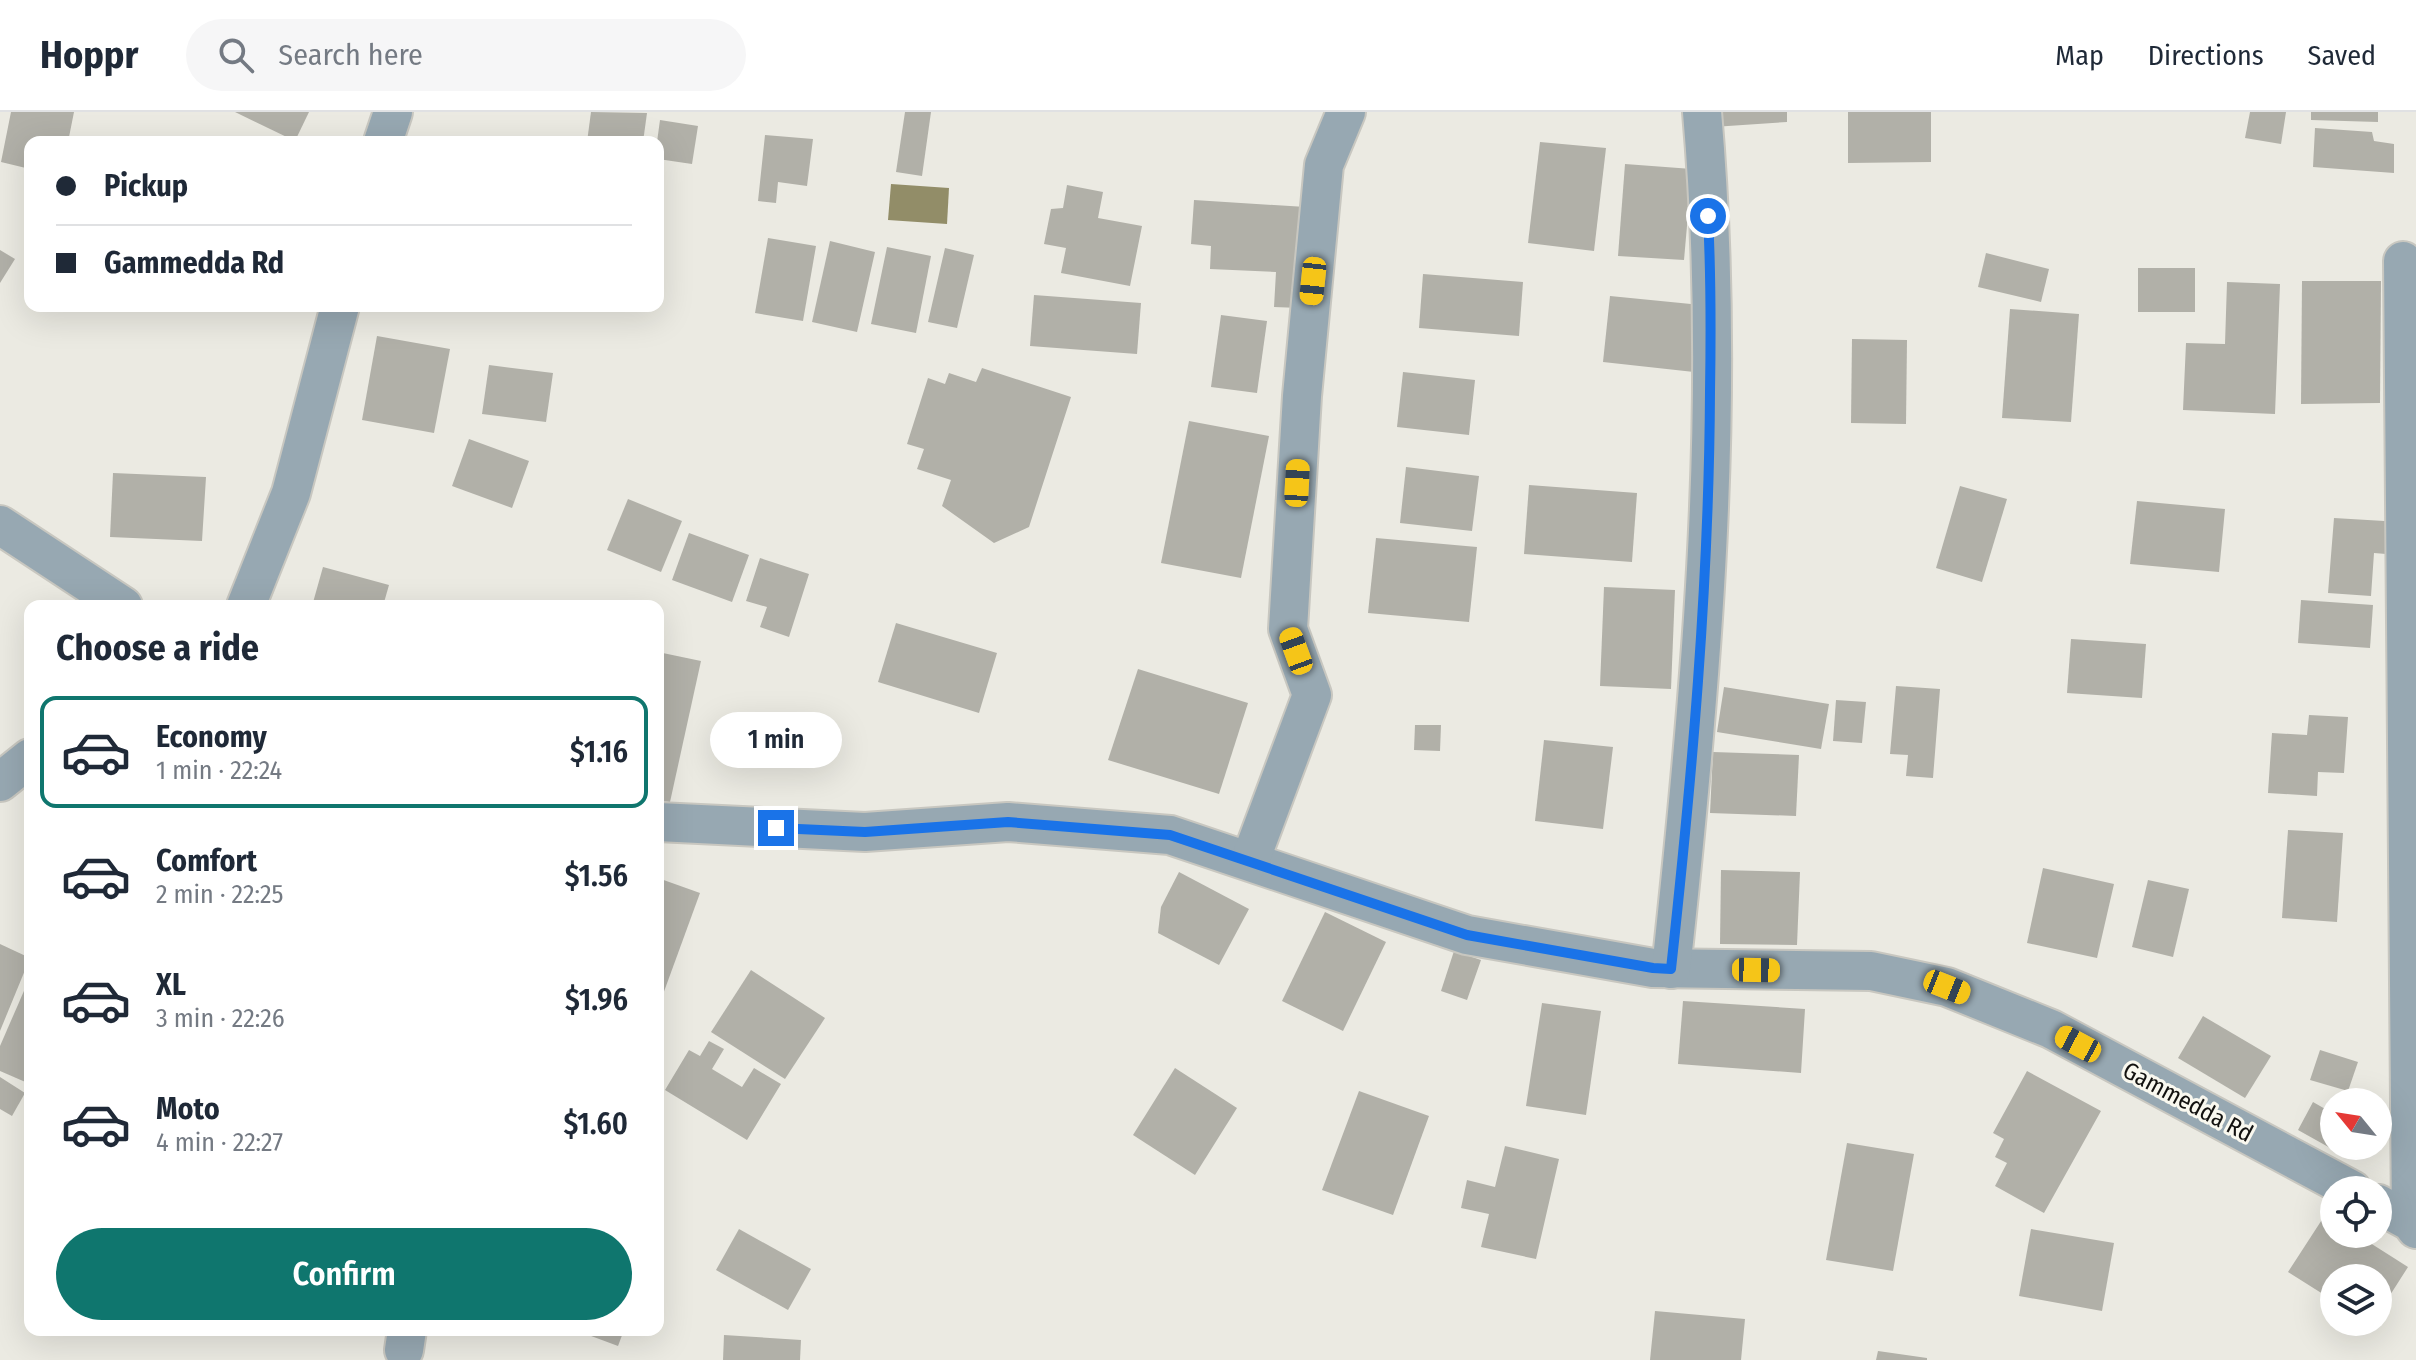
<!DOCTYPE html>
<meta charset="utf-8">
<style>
:root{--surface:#fff;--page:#f6f6f7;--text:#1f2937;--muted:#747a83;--line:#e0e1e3;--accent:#0f766e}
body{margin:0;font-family:"Fira Sans Condensed",sans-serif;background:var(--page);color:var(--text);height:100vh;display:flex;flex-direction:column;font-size:30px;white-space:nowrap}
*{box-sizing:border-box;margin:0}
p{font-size:26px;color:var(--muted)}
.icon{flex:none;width:44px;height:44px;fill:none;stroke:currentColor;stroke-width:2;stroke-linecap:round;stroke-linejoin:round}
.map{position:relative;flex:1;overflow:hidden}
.sheet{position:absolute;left:24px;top:488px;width:640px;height:736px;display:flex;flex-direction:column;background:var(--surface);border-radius:16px;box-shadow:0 8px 32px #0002}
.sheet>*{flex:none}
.hud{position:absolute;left:24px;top:24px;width:640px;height:176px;border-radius:16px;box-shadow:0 8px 32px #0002;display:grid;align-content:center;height:176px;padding:0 32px;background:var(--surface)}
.needle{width:52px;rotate:300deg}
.tools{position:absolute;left:2320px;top:976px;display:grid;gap:16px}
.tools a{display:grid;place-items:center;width:72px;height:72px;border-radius:50%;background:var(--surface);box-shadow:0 8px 32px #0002;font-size:40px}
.end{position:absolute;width:36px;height:36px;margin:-18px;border:10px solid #1a73e8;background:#fff;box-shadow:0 0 0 4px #fff}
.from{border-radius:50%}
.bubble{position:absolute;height:56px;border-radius:28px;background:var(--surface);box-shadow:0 8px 32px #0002;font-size:26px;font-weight:600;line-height:56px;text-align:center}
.car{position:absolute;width:24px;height:48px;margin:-24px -12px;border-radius:10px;box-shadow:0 0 6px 2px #0007;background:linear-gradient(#f5c518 24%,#345 0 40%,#f5c518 0 76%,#345 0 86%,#f5c518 0)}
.hud b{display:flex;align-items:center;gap:28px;height:76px;font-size:30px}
.hud b+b{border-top:2px solid var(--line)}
.hud i{width:20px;height:20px;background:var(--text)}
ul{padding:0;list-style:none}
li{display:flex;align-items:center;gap:24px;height:112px;margin:0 16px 12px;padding:0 16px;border:4px solid transparent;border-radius:16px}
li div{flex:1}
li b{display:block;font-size:30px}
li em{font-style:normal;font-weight:600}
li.active{border-color:var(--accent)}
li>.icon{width:72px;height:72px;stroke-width:1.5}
h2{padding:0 32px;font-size:36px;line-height:96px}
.cta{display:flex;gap:16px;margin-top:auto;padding:16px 32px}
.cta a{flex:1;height:92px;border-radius:48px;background:var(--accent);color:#fff;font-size:32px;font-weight:600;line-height:92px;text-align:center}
header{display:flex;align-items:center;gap:48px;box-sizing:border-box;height:112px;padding:0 40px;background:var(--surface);border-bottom:2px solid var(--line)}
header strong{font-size:38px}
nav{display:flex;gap:44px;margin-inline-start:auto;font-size:28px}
.search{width:560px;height:72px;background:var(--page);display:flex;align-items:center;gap:20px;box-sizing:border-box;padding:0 28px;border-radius:44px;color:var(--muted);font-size:30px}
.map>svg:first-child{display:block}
.water{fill:#928d68}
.building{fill:#b1b0a8}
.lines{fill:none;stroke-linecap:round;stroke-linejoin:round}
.minor-casing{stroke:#c8c7c0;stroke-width:42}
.minor{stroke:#97a8b2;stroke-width:38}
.route{stroke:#1a73e8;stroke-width:10}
.labels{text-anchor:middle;stroke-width:6;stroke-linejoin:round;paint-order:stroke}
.street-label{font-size:24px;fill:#12110f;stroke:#f9f8ef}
</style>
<header>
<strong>Hoppr</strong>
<div class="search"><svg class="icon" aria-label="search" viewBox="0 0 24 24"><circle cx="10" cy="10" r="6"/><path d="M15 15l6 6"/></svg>Search here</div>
<nav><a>Map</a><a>Directions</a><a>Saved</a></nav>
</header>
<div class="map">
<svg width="2416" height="1248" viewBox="0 0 2416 1248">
<rect width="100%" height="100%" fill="#ebeae2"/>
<polygon class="water" points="891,72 949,76 947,112 888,108"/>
<g class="building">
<polygon points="11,0 74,0 68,30 30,30 30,57 1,50"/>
<polygon points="235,0 309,0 295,29"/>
<polygon points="591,0 647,1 643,30 587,30"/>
<polygon points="905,0 931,0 922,64 896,60"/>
<polygon points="1712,0 1787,0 1787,10 1713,15"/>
<polygon points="1848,0 1931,0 1931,50 1848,51"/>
<polygon points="2250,0 2286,0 2281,32 2245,26"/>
<polygon points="2311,0 2378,0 2378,10 2311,8"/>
<polygon points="660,8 698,14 692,52 658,47 657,30"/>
<polygon points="2315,16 2372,20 2374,29 2394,32 2394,61 2313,55"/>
<polygon points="765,23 813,27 807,74 778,70 776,91 758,89"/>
<polygon points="1540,30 1606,36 1594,139 1528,131"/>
<polygon points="1625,52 1692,57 1684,148 1618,144"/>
<polygon points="1067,73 1103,80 1098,106 1142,114 1130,174 1061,161 1066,136 1044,132 1051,97 1063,96"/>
<polygon points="1194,88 1306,95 1300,196 1274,195 1276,160 1210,157 1211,134 1191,132"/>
<polygon points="768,126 816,134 803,209 755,201"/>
<polygon points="830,129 875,140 857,220 812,210"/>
<polygon points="887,135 931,144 916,221 871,212"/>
<polygon points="945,136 974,143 957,216 928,210"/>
<polygon points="0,138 15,147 0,171"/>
<polygon points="1986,141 2049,157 2041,190 1978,175"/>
<rect x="2138" y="156" width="57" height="44"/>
<polygon points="1423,162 1523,170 1519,224 1419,216"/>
<polygon points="2302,169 2381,169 2380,291 2301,292"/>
<polygon points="2227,170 2280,172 2275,302 2183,298 2186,231 2225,232"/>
<polygon points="1034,183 1141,191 1137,242 1030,234"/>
<polygon points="1610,184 1701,193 1694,260 1603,250"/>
<polygon points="188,194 209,194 208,199"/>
<polygon points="2010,197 2079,202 2071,310 2002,306"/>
<polygon points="1221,203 1267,209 1257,281 1211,275"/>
<polygon points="377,224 450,237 434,321 362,308"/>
<polygon points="1852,227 1907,228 1906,312 1851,311"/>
<polygon points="489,253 553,261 546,310 482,302"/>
<polygon points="982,256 1071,285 1029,415 994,431 942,394 951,368 917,357 924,337 907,332 928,266 945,272 949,261 976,270"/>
<polygon points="1403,260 1475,268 1469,323 1397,315"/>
<polygon points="1189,309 1269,324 1241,466 1161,451"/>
<polygon points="469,327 529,349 512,396 452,374"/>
<polygon points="1406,355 1479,364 1472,419 1400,411"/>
<polygon points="113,361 206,365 202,429 110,425"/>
<polygon points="1529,373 1637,381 1632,450 1524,442"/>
<polygon points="1960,374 2007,387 1982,470 1936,456"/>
<polygon points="628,387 682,409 661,460 607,438"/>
<polygon points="2137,389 2225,397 2219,460 2130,452"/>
<polygon points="2334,406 2401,410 2398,443 2374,441 2371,484 2328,481"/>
<polygon points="689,421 749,443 732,490 672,468"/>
<polygon points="1376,426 1477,435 1469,510 1368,501"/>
<polygon points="760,446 809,462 789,525 760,515 767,495 746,489"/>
<polygon points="323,455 389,473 383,494 312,494"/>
<polygon points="1604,475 1675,478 1671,577 1600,574"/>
<polygon points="2301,488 2373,493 2370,536 2298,531"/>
<polygon points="896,511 997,541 979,601 878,570"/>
<polygon points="2071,527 2146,532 2142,586 2067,581"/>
<polygon points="658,540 701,549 670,690 658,688"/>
<polygon points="1138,557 1248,591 1219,682 1108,648"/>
<polygon points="1896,574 1940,577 1933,666 1906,664 1908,643 1890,642"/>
<polygon points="1724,575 1829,592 1821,637 1717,620"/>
<polygon points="1836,588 1866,590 1862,631 1833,629"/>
<polygon points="2309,603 2348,605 2344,661 2318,660 2317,684 2268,681 2272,621 2307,623"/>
<polygon points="1415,613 1441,613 1440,639 1414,638"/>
<polygon points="1544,628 1613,635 1603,717 1535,709"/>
<polygon points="1713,640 1799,643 1796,704 1710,701"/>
<polygon points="2288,718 2343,721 2337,810 2282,806"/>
<polygon points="2043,756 2114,772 2097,846 2027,831"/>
<polygon points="1721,758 1800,760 1797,833 1720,832"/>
<polygon points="1179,760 1249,797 1219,853 1158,821 1161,795"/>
<polygon points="658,766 700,781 658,896"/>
<polygon points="2148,768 2189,777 2173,845 2132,835"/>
<polygon points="1325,800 1386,830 1343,919 1282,889"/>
<polygon points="0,832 30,846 0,919"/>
<polygon points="1454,839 1481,848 1467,888 1441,879"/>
<polygon points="751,858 825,906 785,967 711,920"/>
<polygon points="27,872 30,874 30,972 0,959 0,934"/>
<polygon points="1683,889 1805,897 1801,961 1678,952"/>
<polygon points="1542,891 1601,899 1586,1003 1526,994"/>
<polygon points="2203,904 2271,944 2245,986 2178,946"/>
<polygon points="709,929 724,937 712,957 742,975 754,956 781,972 747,1028 665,978 689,938 700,944"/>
<polygon points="2320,938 2358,950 2348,979 2310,968"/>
<polygon points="1175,956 1237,996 1195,1063 1133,1023"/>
<polygon points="2027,959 2101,999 2044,1101 1995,1074 2007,1051 1995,1045 2004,1027 1993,1021"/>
<polygon points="0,965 25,981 12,1004 0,997"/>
<polygon points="1359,979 1429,1004 1393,1103 1322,1078"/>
<polygon points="2313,990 2334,1002 2334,1034 2345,1034 2341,1042 2298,1018"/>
<polygon points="1847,1031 1914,1042 1893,1159 1826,1148"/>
<polygon points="1505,1034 1559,1047 1536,1147 1481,1135 1489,1102 1461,1096 1467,1068 1495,1075"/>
<polygon points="2325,1103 2334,1108 2334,1122 2356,1122 2408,1155 2378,1202 2378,1166 2334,1166 2334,1189 2288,1160"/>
<polygon points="739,1117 811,1157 788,1198 716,1158"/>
<polygon points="2031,1117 2114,1131 2102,1199 2019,1184"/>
<polygon points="1655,1199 1745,1207 1741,1248 1650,1248"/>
<polygon points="575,1218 624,1218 618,1234"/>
<polygon points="724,1223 801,1228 800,1248 723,1248"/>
<polygon points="1878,1239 1927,1246 1927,1248 1876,1248"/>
</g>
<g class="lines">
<defs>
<g id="minor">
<polyline points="383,30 393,0"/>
<polyline points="2403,149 2411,1110"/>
<polyline points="0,413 123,494"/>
<polyline points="246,494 291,381 340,194"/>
<polyline points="0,670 30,646"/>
<polyline points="658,710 865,720 1008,710 1170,723 1467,823 1653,856 1871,859 1947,875 2051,917 2352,1078"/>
<polyline points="1250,749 1312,583 1288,517 1302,284 1324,53 1346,0"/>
<path d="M1671 857C1702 573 1727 285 1702 0"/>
<polyline points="2378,1092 2411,1110 2416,1117"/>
<polyline points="404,1238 407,1218"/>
</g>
</defs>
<use href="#minor" class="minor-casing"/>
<use href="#minor" class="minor"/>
</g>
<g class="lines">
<path class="route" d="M776 716 865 720 1008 710 1170 723 1467 823 1653 856 1671 857C1692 665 1709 473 1710 280 1711 221 1711 163 1708 104"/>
</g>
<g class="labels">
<g class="street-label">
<text transform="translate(2188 990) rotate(28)" y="8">Gammedda Rd</text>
</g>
</g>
</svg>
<div class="tools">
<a><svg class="needle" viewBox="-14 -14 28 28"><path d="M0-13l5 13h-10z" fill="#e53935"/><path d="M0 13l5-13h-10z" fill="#747a83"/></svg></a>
<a><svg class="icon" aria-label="locate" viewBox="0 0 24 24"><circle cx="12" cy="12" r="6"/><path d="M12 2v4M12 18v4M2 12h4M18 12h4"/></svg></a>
<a><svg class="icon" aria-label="layers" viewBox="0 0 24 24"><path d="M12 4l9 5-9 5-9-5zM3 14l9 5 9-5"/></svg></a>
</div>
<i class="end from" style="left:1708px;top:104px"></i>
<i class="end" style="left:776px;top:716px"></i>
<div class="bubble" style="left:710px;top:600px;width:132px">1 min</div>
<i class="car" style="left:1313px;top:169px;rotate:186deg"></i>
<i class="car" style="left:1297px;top:371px;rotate:3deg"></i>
<i class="car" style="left:1296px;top:539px;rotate:340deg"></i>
<i class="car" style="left:1756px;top:858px;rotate:91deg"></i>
<i class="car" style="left:1947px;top:875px;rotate:112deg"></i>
<i class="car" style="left:2078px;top:932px;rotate:298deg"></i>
<div class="hud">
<b><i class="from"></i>Pickup</b>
<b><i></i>Gammedda Rd</b>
</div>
<section class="sheet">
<h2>Choose a ride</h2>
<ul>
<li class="active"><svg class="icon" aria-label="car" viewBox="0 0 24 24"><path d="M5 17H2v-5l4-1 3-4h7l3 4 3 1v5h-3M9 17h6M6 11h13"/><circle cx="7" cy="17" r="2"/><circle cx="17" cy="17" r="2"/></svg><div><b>Economy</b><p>1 min · 22:24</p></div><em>$1.16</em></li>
<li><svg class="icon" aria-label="car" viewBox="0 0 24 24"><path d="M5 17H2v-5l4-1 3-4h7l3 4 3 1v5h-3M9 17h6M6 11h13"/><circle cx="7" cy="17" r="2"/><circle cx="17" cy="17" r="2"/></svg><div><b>Comfort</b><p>2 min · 22:25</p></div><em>$1.56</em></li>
<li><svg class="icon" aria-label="car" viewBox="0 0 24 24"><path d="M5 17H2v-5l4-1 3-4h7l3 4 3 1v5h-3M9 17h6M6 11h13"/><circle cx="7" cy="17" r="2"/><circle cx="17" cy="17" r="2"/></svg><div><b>XL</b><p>3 min · 22:26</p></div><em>$1.96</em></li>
<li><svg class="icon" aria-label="car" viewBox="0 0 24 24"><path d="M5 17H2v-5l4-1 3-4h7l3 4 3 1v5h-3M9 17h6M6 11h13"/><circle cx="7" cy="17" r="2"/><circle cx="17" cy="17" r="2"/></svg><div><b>Moto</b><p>4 min · 22:27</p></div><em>$1.60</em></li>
</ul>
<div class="cta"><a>Confirm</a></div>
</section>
</div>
